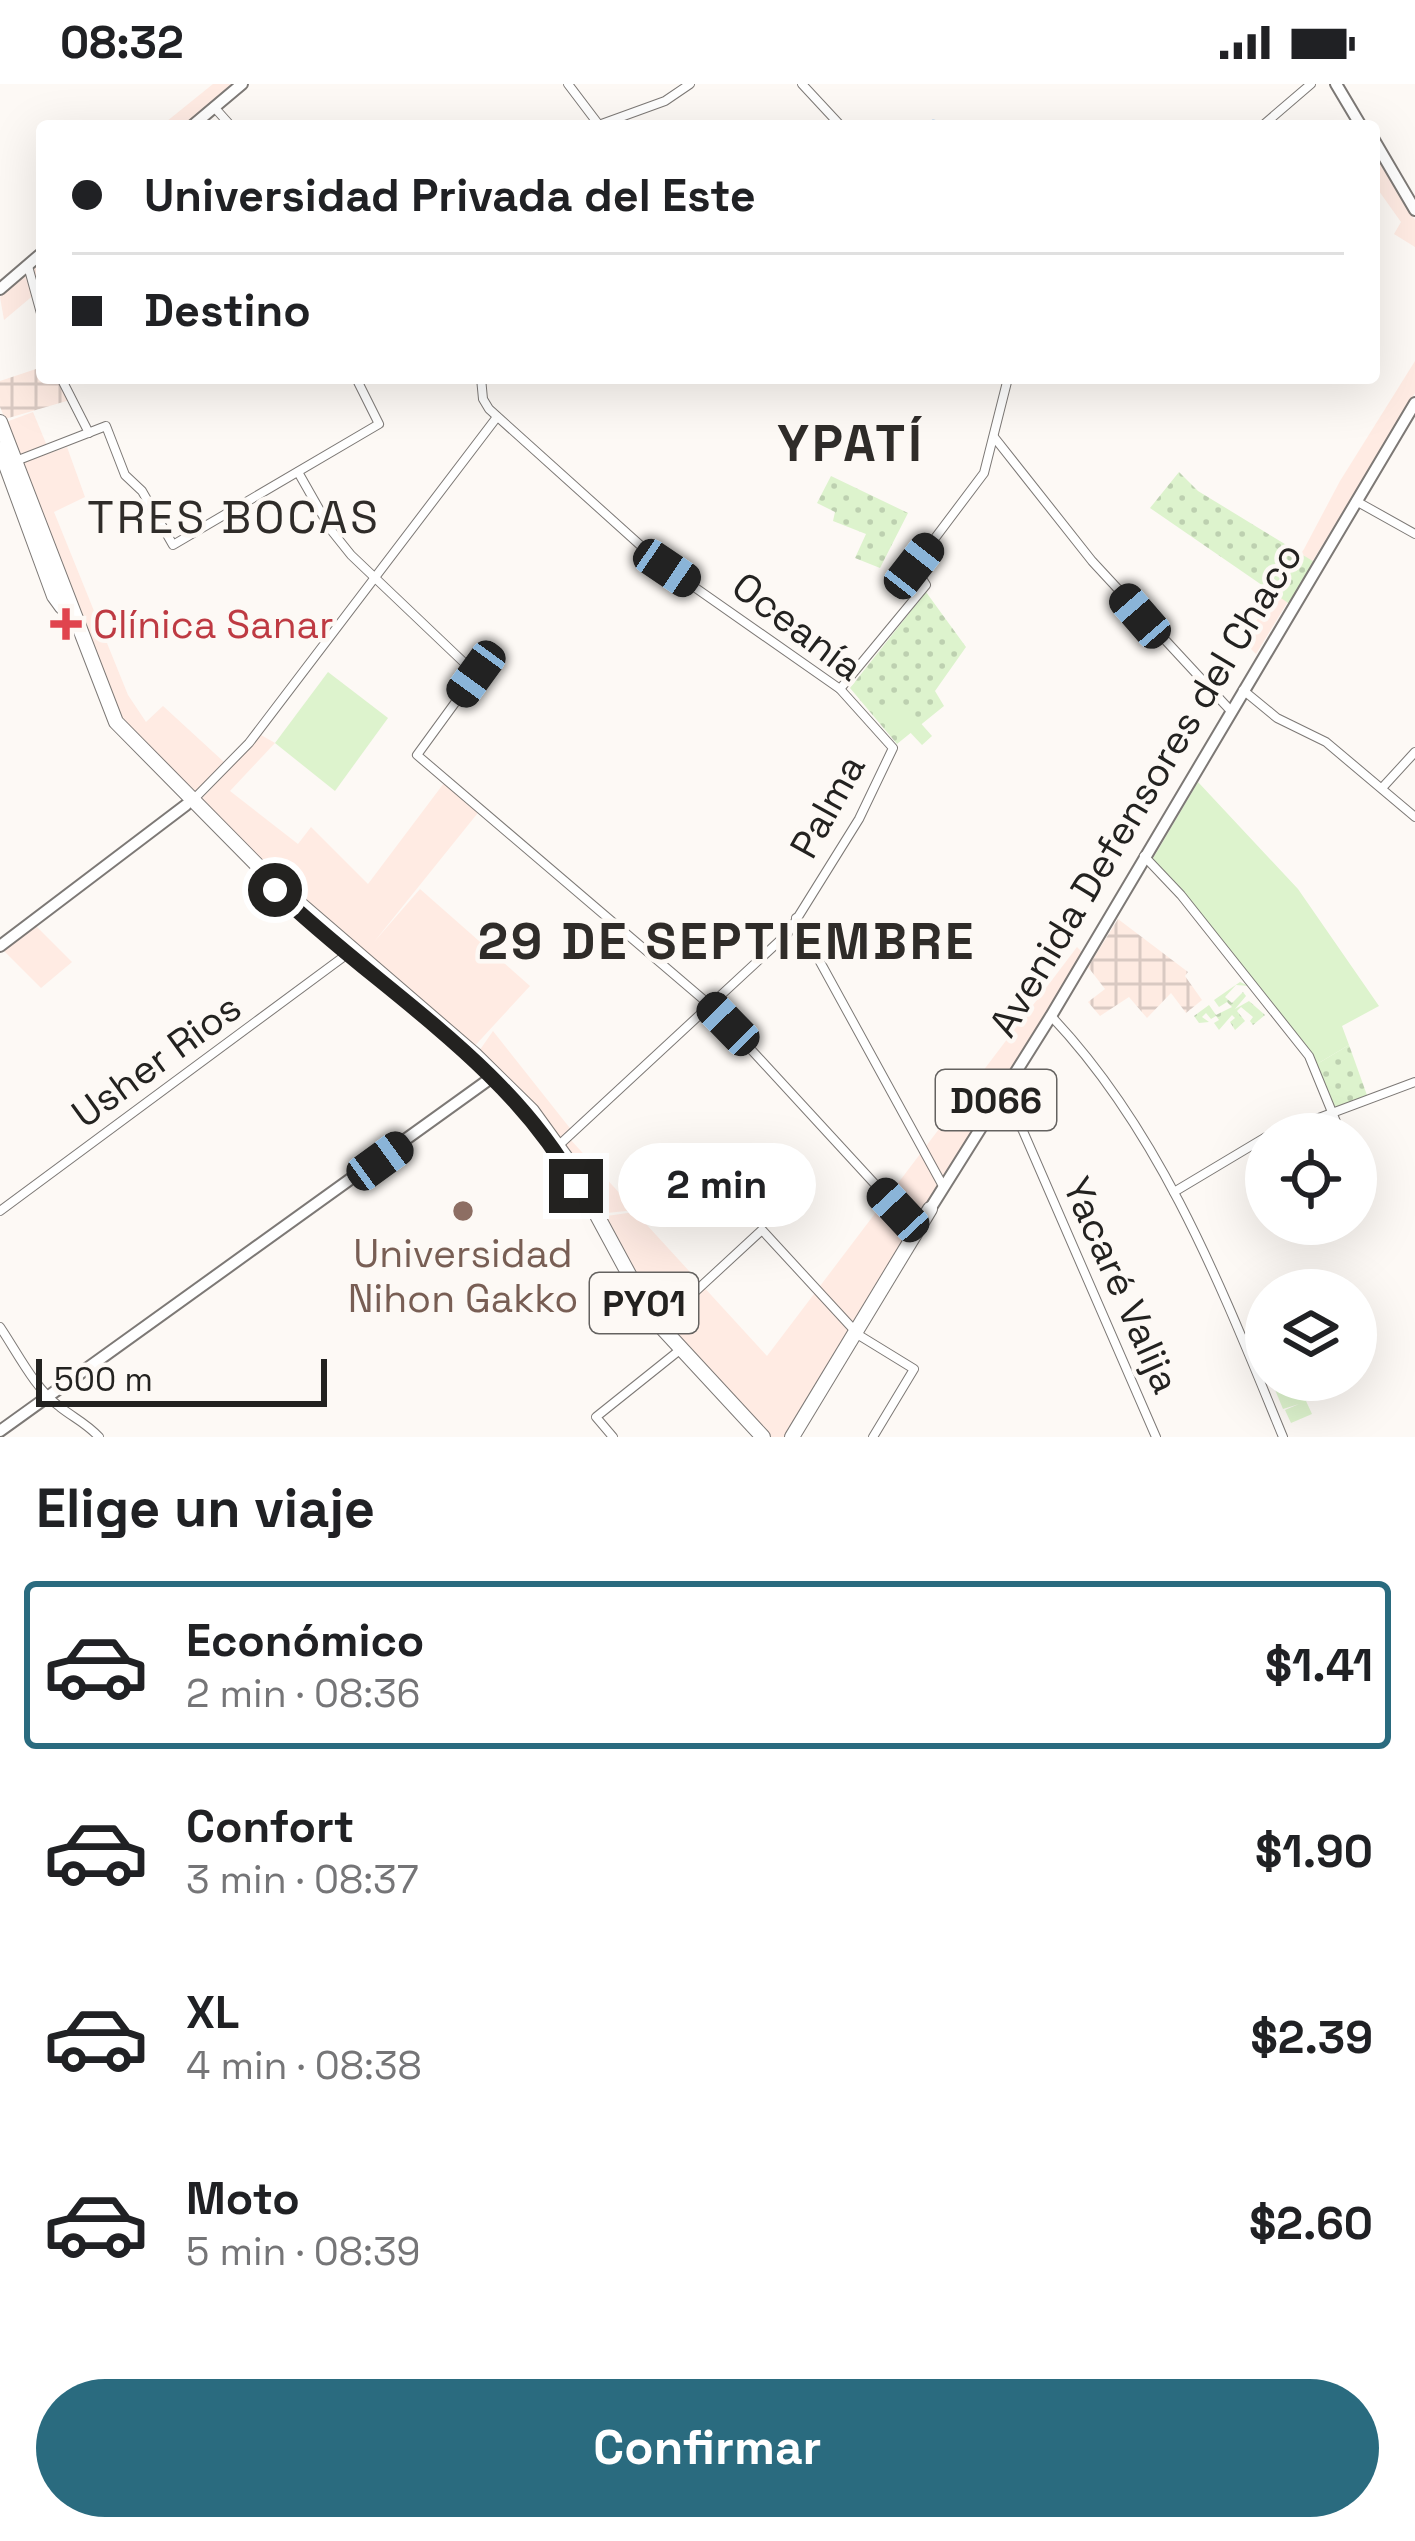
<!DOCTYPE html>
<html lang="es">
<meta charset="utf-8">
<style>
:root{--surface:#fff;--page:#f6f6f6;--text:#202124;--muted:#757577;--line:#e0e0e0;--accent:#2a6b7f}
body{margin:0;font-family:"Space Grotesk",sans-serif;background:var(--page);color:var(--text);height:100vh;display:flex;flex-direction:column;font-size:45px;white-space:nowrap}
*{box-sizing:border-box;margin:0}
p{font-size:39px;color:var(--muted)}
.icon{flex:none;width:66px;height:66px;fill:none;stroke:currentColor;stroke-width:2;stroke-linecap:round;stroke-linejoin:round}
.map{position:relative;height:1353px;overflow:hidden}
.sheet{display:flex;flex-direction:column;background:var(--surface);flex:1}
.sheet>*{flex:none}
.banner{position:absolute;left:36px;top:36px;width:1344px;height:264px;border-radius:12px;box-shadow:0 12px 48px #0002;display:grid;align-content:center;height:264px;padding:0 36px;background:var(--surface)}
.controls{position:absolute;left:1245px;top:1029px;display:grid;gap:24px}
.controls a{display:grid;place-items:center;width:132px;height:132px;border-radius:50%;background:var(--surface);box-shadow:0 12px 48px #0002;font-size:60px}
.scale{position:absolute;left:36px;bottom:30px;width:291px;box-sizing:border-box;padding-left:12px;border:6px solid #232220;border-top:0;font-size:33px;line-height:42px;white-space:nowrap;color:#232220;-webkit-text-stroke:9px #fdf9f5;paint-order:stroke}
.end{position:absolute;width:54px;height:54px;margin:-27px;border:15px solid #232220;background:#fff;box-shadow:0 0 0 6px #fff}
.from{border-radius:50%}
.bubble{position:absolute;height:84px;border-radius:42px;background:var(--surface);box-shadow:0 12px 48px #0002;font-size:39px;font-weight:700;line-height:84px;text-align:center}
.car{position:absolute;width:36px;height:72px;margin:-36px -18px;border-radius:15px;box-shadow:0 0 9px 3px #0007;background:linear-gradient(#222 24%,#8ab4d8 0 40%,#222 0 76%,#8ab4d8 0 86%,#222 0)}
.banner b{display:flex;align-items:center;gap:42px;height:114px;font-size:45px}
.banner b+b{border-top:3px solid var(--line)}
.banner i{width:30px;height:30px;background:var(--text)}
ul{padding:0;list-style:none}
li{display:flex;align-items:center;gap:36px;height:168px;margin:0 24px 18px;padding:0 12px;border:6px solid transparent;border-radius:12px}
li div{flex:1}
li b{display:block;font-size:45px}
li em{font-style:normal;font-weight:700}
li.selected{border-color:var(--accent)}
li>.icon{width:108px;height:108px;stroke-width:1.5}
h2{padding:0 36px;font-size:54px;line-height:144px}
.button{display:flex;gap:24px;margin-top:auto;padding:24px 36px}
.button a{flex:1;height:138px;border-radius:72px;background:var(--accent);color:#fff;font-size:48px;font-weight:700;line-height:138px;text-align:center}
.status{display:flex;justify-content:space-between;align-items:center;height:84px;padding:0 60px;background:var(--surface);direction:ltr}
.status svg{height:33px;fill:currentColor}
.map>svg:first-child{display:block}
.commercial{fill:#ffebe3}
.industrial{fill:url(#industrial-grid)}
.park{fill:url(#park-dots)}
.pitch{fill:#ddf3cd}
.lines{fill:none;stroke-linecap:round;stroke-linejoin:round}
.stream{stroke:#adcff0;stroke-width:3}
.minor-casing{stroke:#7d7976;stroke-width:10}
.major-casing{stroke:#7d7976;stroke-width:14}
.highway-casing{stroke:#7d7976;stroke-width:16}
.minor{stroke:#fff;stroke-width:8}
.major{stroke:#fff;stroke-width:10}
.highway{stroke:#fff;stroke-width:14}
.route{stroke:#232220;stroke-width:15}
.health-dot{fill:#e0444e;stroke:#fdf9f5;stroke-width:4.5}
.education-dot{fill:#8d6e63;stroke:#fdf9f5;stroke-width:4.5}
.labels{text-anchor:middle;stroke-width:9;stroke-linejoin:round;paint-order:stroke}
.shield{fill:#fdf9f5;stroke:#646260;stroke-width:3}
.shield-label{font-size:36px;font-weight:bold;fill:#232220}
.health-label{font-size:39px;fill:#be3a42;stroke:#fdf9f5;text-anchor:start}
.street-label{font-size:39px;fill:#232220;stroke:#fdf9f5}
.education-label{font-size:39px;fill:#785e54;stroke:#fdf9f5}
.quarter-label{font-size:45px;letter-spacing:3px;fill:#2f2c29;stroke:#fdf9f5}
.district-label{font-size:51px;font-weight:bold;letter-spacing:3px;fill:#2f2c29;stroke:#fdf9f5}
</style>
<div class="status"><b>08:32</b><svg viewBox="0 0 49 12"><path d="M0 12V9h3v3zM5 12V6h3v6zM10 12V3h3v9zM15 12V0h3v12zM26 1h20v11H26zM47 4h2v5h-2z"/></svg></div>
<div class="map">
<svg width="1415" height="1353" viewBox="0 0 1415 1353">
<defs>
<pattern id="industrial-grid" width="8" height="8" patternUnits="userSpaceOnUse" patternTransform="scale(3)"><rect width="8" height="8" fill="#feebe2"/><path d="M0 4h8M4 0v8" fill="none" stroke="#d9c9c2"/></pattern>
<pattern id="park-dots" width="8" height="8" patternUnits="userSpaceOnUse" patternTransform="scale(3)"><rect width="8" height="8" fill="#ddf3cd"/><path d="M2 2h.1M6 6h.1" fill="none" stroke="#bdd0b0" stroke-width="1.8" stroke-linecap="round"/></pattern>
</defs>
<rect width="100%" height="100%" fill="#fdf9f5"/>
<g class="commercial">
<polygon points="213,0 239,0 190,42 161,42"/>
<polygon points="1374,68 1415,136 1415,163 1394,150 1401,138 1374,100"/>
<polygon points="42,176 42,204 4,236 0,213"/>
<polygon points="1415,277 1415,309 1256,570 1243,557 1304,465 1340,397"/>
<polygon points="33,328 50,369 67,363 85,413 54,428 128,611 146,638 163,622 225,679 192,712 121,642 6,338"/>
<polygon points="261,651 275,659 230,707 298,760 311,743 368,800 447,695 481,725 374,858 420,805 530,902 471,966 272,796 198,719"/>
<polygon points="35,841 72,878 41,904 4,867"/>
<polygon points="1077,863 1083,869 787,1353 765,1353 657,1237 599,1133 635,1128 767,1272"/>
<polygon points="493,947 573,1048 569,1054 635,1126 598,1130 558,1057 477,970"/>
</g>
<g class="industrial">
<polygon points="42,283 42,294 60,294 70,316 5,335 0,323 0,297"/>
<polygon points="1118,835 1188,888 1185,892 1202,916 1186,929 1171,909 1147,934 1129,913 1100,932 1088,918 1105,905 1088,883"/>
</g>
<g class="park">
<polygon points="1179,388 1198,407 1316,479 1291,521 1150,424"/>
<polygon points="831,392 908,429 880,484 855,474 866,450 833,437 835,428 817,419"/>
<polygon points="926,508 966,563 935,607 944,622 897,660 850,604"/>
<polygon points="1240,898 1249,902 1236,901 1225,913 1232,919 1243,908 1246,912 1235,925 1249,917 1265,931 1253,941 1250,937 1253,933 1241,923 1237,927 1245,937 1235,946 1230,938 1235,934 1232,931 1219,946 1214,939 1219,936 1216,932 1211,935 1206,929 1202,933 1209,938 1199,939 1194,932 1209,921 1216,931 1232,923 1227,918 1219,923 1214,916"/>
<polygon points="1349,961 1368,1014 1332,1028 1317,980"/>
</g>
<g class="pitch">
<polygon points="328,588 388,634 335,707 275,659"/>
<polygon points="895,610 932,652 922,661 907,645 902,649 879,625"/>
<polygon points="1198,698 1298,805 1379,922 1342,942 1349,961 1317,980 1152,776"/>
<polygon points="1271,1296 1313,1296 1319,1311 1306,1317 1312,1330 1291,1339 1285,1326 1299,1320 1283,1325"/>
</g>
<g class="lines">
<polyline class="stream" points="933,37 938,38"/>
<defs>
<g id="minor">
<polyline points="568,0 599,41"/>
<polyline points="802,0 841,42"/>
<polyline points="214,23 231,42"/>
<polyline points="596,42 665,17 690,0"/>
<polyline points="1262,42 1311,0"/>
<polyline points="28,182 42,233"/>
<polyline points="61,294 89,349"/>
<polyline points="481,294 483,315 489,325 660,479 840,605 893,664 859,735 788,849 558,1062"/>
<polyline points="994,353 1092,477 1230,626"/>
<polyline points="21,375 106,342 125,391 142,407 173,461 379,340 356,294"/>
<polyline points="298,388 331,446 351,471 476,590 417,671 711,922 919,1148"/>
<polyline points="1356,417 1415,450"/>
<polyline points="840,605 926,501 914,482 984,389 1008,294"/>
<polyline points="1243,606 1277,634 1326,658 1415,733"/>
<polyline points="1382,704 1415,668"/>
<polyline points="192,717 249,659 497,333"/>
<polyline points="1144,772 1181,811 1309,972 1341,1050"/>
<polyline points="796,834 943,1102"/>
<path d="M1051 932C1162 1049 1222 1205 1283 1353"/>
<polyline points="1003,1009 1023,1047 1156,1353"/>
<polyline points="1276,1050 1415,998"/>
<polyline points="1356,1086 1366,1118"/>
<polyline points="1174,1108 1266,1053"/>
<polyline points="0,1127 346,871"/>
<polyline points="659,1241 762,1146 855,1247"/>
<path d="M0 1243C17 1268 35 1305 60 1323 74 1334 86 1339 99 1353"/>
<polyline points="857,1250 914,1285 873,1353"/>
<polyline points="613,1353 596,1333 676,1269"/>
</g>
<g id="major">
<polyline points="1336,0 1361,42"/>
<polyline points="192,42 242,0"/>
<polyline points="1374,56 1415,126"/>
<polyline points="0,205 42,169"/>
<polyline points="0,862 186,721"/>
<polyline points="930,1125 1051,932 1415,319"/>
<polyline points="0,1347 491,994"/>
</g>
<g id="highway">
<polyline points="0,338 116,638 271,795 474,970 532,1027 566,1074 652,1233 763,1353"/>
<polyline points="0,365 54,512 62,523"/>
<polyline points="792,1353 930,1125"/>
</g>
</defs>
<use href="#minor" class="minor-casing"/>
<use href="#major" class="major-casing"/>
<use href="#highway" class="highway-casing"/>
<use href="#minor" class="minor"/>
<use href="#major" class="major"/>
<use href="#highway" class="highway"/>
</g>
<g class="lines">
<path class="route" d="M275 806C375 903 508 978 576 1102"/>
</g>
<path class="health-dot" d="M60 522h12v12h12v12h-12v12h-12v-12h-12v-12h12z"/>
<circle class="education-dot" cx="463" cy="1127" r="12"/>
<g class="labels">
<g class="shield">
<rect x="936" y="986" width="120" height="60" rx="9"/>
<rect x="590" y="1189" width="108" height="60" rx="9"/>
</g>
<g class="shield-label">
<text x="996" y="1029">D066</text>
<text x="644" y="1232">PY01</text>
</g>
<g class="health-label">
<text x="93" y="554">Clínica Sanar</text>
</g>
<g class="street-label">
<text transform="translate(798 542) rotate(37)" y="14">Oceanía</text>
<text transform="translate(1145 705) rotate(-59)" y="14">Avenida Defensores del Chaco</text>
<text transform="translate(827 722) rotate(-61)" y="14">Palma</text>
<text transform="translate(156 976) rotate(-36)" y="14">Usher Rios</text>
<text transform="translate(1122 1201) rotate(66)" y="14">Yacaré Valija</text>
</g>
<g class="education-label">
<text x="463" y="1183">Universidad<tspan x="463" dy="45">Nihon Gakko</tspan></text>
</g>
<g class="quarter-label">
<text x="234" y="449">TRES BOCAS</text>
</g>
<g class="district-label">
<text x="851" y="377">YPATÍ</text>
<text x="727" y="875">29 DE SEPTIEMBRE</text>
</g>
</g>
</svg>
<div class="controls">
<a><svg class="icon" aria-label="locate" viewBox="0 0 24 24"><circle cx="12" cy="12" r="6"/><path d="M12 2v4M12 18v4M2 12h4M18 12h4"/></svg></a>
<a><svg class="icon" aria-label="layers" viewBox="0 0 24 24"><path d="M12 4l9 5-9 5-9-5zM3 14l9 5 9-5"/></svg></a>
</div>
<div class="scale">500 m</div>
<i class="end from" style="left:275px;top:806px"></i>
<i class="end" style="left:576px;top:1102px"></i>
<div class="bubble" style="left:618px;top:1059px;width:198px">2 min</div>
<i class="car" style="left:914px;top:482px;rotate:38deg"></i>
<i class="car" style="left:667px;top:484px;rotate:124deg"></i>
<i class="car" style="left:1140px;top:532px;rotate:319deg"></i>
<i class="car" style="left:476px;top:590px;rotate:216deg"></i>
<i class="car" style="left:728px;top:940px;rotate:316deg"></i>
<i class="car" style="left:380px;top:1077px;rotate:54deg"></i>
<i class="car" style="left:898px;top:1126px;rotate:317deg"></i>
<div class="banner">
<b><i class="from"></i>Universidad Privada del Este</b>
<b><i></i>Destino</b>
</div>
</div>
<section class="sheet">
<h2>Elige un viaje</h2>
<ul>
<li class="selected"><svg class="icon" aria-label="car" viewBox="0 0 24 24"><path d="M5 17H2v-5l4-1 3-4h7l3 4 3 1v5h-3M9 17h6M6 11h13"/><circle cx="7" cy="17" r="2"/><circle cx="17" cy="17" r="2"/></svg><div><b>Económico</b><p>2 min · 08:36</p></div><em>$1.41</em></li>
<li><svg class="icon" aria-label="car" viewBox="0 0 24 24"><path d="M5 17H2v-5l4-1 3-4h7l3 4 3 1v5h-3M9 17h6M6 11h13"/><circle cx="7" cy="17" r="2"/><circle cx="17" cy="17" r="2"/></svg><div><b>Confort</b><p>3 min · 08:37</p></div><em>$1.90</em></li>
<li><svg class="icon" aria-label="car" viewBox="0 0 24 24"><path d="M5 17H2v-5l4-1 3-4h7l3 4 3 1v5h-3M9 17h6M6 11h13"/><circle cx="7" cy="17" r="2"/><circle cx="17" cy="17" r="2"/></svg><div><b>XL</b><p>4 min · 08:38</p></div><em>$2.39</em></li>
<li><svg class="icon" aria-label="car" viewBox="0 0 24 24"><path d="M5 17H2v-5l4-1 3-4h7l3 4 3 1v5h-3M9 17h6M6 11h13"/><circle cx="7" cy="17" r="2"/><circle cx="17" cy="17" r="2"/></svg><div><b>Moto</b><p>5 min · 08:39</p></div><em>$2.60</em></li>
</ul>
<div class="button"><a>Confirmar</a></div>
</section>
